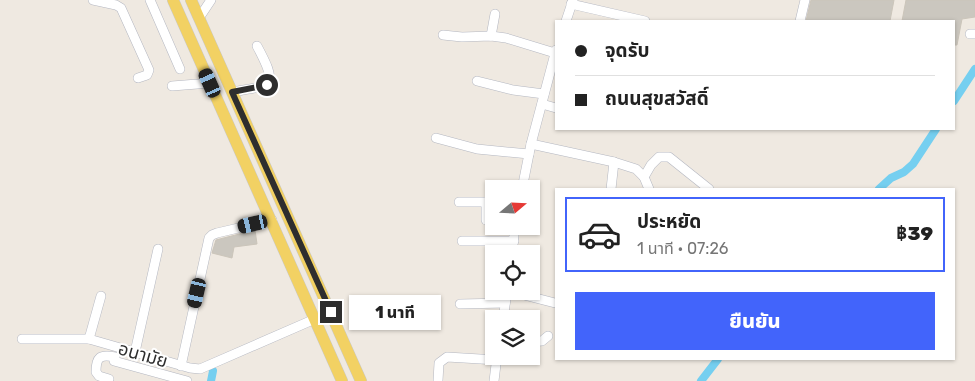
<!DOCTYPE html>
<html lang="th">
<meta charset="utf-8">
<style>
:root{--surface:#fff;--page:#f2f2f2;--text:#222;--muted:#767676;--line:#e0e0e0;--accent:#4264fb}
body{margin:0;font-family:Rubik,"Noto Sans Thai",sans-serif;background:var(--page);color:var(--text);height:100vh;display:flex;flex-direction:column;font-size:19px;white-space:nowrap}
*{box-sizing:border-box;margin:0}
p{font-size:16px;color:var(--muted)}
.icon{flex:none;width:28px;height:28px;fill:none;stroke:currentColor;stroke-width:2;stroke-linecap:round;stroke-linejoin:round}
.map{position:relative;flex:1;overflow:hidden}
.panel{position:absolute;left:555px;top:188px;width:400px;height:172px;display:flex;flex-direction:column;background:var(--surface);border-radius:0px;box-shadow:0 1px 4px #0004}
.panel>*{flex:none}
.guide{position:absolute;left:555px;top:20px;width:400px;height:110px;border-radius:0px;box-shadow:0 1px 4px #0004;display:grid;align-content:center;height:110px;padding:0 20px;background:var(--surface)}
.needle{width:32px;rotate:71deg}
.fabs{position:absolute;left:485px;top:180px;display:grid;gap:10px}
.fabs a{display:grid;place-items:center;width:55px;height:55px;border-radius:0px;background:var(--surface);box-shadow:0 1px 4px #0004;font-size:25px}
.end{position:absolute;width:22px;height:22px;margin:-11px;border:6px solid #2e2e2e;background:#fff;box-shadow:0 0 0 2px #fff}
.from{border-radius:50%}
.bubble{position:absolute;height:35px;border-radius:0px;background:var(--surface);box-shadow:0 1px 4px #0004;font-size:16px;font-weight:800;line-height:35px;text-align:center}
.car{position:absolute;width:15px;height:30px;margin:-15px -8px;border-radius:6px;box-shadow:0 0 4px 1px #0007;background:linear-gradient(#222 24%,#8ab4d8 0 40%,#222 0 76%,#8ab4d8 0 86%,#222 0)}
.guide b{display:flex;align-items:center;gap:18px;height:48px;font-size:19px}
.guide b+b{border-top:1px solid var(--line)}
.guide i{width:12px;height:12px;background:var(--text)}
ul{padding:9px 0 0;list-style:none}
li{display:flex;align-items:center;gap:15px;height:75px;margin:0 10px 8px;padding:0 10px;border:2px solid transparent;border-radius:0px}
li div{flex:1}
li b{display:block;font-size:19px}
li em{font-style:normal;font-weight:800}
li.active{border-color:var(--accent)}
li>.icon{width:45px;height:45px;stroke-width:1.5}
.action{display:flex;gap:10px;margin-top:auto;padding:10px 20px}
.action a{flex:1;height:58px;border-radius:0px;background:var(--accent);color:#fff;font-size:20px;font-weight:800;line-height:58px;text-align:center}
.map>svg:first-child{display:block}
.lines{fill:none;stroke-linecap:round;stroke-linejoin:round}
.canal{stroke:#75cff0;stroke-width:8}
.building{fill:#cbc7bf;stroke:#cbc5ba}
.minor-casing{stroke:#b4b7c1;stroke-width:10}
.major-casing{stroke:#c9c9c9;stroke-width:12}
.minor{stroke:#fff;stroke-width:9}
.major{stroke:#f2d163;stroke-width:11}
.route{stroke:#2e2e2e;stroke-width:6}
.labels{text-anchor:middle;stroke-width:4;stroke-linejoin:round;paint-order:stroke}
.street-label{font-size:18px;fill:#2e2e2e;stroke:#fff}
</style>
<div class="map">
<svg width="975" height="381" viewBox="0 0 975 381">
<rect width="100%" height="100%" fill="#efe9e1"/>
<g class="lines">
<g class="canal">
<polyline points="954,101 975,69"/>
<polyline points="879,189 891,178 904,172 913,164 936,129"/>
<polyline points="211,381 213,371"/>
<polyline points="701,381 718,359"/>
</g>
</g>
<g class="building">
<polygon points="811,0 894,0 890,21 806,21"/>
<polygon points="906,0 975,0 975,17 962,19 957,45 954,45 954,21 902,21"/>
<polygon points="255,230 257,244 234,247 232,258 212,253 216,240"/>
</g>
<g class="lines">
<defs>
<g id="minor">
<polyline points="93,0 116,5 121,8 149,70 147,75 138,78"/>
<polyline points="150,0 180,69"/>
<polyline points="571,4 645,21"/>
<polyline points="199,18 211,0"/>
<polyline points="566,21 573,0"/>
<polyline points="800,21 805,0"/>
<polyline points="970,34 975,34"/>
<polyline points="443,35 462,37 491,36 506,38 555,53"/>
<polyline points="491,36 495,14"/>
<polyline points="477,81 513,90 544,94"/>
<polyline points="172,86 210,83"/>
<path d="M232 92C273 85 279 87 257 46"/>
<polyline points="542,104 556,108"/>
<polyline points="436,138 477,149 529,154"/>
<polyline points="531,144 614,162 636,169 644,177 649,189"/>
<polyline points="644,177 651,165 659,157 669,157 709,189"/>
<polyline points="522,189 531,144 556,50"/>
<polyline points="611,189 614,162"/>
<polyline points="459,202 494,202"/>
<polyline points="486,220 486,202"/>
<polyline points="462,241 514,241"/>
<polyline points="512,254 515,226"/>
<polyline points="490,268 494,265"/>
<polyline points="509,291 555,303"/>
<polyline points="460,304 505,303"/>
<polyline points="503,319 506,299"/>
<polyline points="22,339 89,339 190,368 200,369 331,312"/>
<polyline points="89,339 101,296"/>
<polyline points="531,342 542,341 548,336"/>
<polyline points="135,352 158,249"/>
<polyline points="114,361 187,381"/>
<polyline points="181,366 209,238 212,235 217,233 272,220"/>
<path d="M109 379 99 376 96 372C96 357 100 354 115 357"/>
<polyline points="438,381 439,363 447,357 497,360"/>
<polyline points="494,381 497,356"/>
</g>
<g id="major">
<polyline points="173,0 342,381"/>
<polyline points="191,0 361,381"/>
</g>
</defs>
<use href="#minor" class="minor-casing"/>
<use href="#major" class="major-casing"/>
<use href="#minor" class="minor"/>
<use href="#major" class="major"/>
</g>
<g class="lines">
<polyline class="route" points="267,85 232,92 331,312"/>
</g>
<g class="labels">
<g class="street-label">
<text transform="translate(143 355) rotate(16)" y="6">อนามัย</text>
</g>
</g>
</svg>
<div class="fabs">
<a><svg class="needle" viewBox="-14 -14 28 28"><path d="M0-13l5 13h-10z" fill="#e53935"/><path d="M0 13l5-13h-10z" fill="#767676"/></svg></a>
<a><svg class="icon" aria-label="locate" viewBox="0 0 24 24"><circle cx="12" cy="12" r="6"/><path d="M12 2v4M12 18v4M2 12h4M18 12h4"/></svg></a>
<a><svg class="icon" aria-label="layers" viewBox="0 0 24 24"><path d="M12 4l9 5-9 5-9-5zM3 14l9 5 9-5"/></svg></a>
</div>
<i class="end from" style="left:267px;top:85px"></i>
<i class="end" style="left:331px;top:312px"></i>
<div class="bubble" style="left:349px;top:295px;width:92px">1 นาที</div>
<i class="car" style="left:210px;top:83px;rotate:336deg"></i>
<i class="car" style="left:253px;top:224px;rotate:257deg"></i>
<i class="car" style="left:197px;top:293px;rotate:193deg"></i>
<div class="guide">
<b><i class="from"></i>จุดรับ</b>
<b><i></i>ถนนสุขสวัสดิ์</b>
</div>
<section class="panel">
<ul>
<li class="active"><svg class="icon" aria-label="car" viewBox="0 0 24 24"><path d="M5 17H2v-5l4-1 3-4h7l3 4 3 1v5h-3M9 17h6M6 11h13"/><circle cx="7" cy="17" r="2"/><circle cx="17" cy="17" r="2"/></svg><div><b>ประหยัด</b><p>1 นาที · 07:26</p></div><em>฿39</em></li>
</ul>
<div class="action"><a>ยืนยัน</a></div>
</section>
</div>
